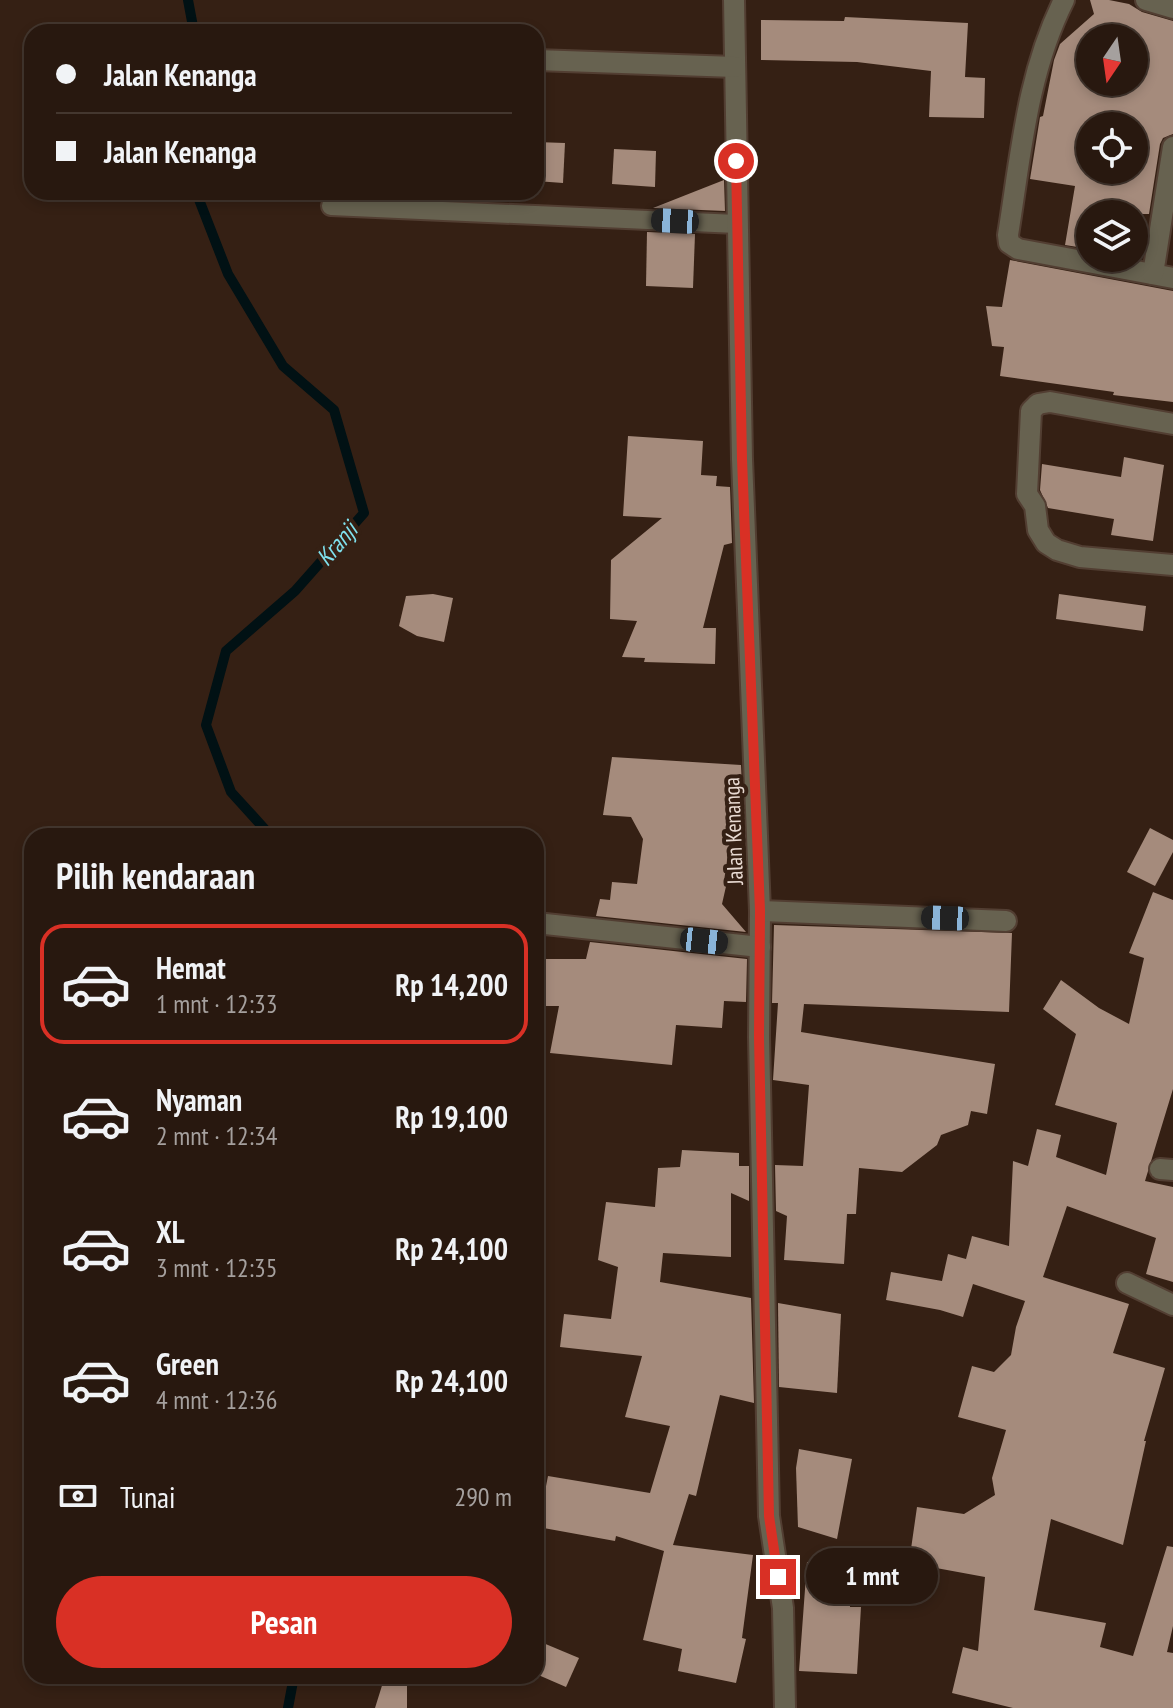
<!DOCTYPE html>
<html lang="id">
<meta charset="utf-8">
<style>
:root{--surface:#28180f;--page:#302118;--text:#f1f3f6;--muted:#a5a09e;--line:#44372f;--accent:#d93025}
body{margin:0;font-family:"PT Sans Narrow",sans-serif;background:var(--page);color:var(--text);height:100vh;display:flex;flex-direction:column;font-size:30px;white-space:nowrap}
*{box-sizing:border-box;margin:0}
p{font-size:26px;color:var(--muted)}
.icon{flex:none;width:44px;height:44px;fill:none;stroke:currentColor;stroke-width:2;stroke-linecap:round;stroke-linejoin:round}
.map{position:relative;flex:1;overflow:hidden}
.panel{position:absolute;left:24px;top:828px;width:520px;height:856px;display:flex;flex-direction:column;background:var(--surface);border-radius:24px;box-shadow:0 4px 12px #0003,0 0 0 2px var(--line)}
.panel>*{flex:none}
.top-card{position:absolute;left:24px;top:24px;width:520px;height:176px;border-radius:24px;box-shadow:0 4px 12px #0003,0 0 0 2px var(--line);display:grid;align-content:center;height:176px;padding:0 32px;background:var(--surface)}
.needle{width:52px;rotate:193deg}
.fabs{position:absolute;left:1076px;top:24px;display:grid;gap:16px}
.fabs a{display:grid;place-items:center;width:72px;height:72px;border-radius:50%;background:var(--surface);box-shadow:0 4px 12px #0003,0 0 0 2px var(--line);font-size:40px}
.end{position:absolute;width:36px;height:36px;margin:-18px;border:10px solid #d93025;background:#fff;box-shadow:0 0 0 4px #fff}
.from{border-radius:50%}
.bubble{position:absolute;height:56px;border-radius:28px;background:var(--surface);box-shadow:0 4px 12px #0003,0 0 0 2px var(--line);font-size:26px;font-weight:700;line-height:56px;text-align:center}
.car{position:absolute;width:24px;height:48px;margin:-24px -12px;border-radius:10px;box-shadow:0 0 6px 2px #0007;background:linear-gradient(#222 24%,#8ab4d8 0 40%,#222 0 76%,#8ab4d8 0 86%,#222 0)}
.top-card b{display:flex;align-items:center;gap:28px;height:76px;font-size:30px}
.top-card b+b{border-top:2px solid var(--line)}
.top-card i{width:20px;height:20px;background:var(--text)}
ul{padding:0;list-style:none}
li{display:flex;align-items:center;gap:24px;height:120px;margin:0 16px 12px;padding:0 16px;border:4px solid transparent;border-radius:24px}
li div{flex:1}
li b{display:block;font-size:30px}
li em{font-style:normal;font-weight:700}
li.active{border-color:var(--accent)}
li>.icon{width:72px;height:72px;stroke-width:1.5}
h2{padding:0 32px;font-size:36px;line-height:96px}
.pay{display:flex;align-items:center;gap:20px;height:88px;padding:0 32px;font-size:30px}
.pay p{margin-inline-start:auto}
.primary-button{display:flex;gap:16px;margin-top:auto;padding:16px 32px}
.primary-button a{flex:1;height:92px;border-radius:48px;background:var(--accent);color:#fff;font-size:32px;font-weight:700;line-height:92px;text-align:center}
.map>svg:first-child{display:block}
.lines{fill:none;stroke-linecap:round;stroke-linejoin:round}
.stream{stroke:#011114;stroke-width:10}
.building{fill:#a58b7c;fill-rule:evenodd}
.service-casing{stroke:#523e32;stroke-width:22}
.minor-casing{stroke:#523e32;stroke-width:24}
.service{stroke:#676250;stroke-width:18}
.minor{stroke:#676250;stroke-width:20}
.route{stroke:#d93025;stroke-width:10}
.labels{text-anchor:middle;stroke-width:8;stroke-linejoin:round;paint-order:stroke}
.street-label{font-size:22px;fill:#e8dad2;stroke:#352014}
.water-label{font-size:24px;font-style:italic;fill:#7fe1ee;stroke:#352014}
</style>
<div class="map">
<svg width="1173" height="1708" viewBox="0 0 1173 1708">
<rect width="100%" height="100%" fill="#352014"/>
<g class="lines">
<g class="stream">
<polyline points="188,0 194,32"/>
<polyline points="199,192 198,197 228,274 283,366 334,410 364,513 295,591 226,651 206,725 231,792 271,836"/>
<polyline points="288,1708 294,1676"/>
</g>
</g>
<g class="building">
<path d="M1090 0H1109L1129 4 1142 12 1173 21V134L1163 138 1160 144 1149 214H1090V249L1065 245 1075 186 1030 179 1040 117 1043 116 1054 60 1060 44 1094 14ZM1090 38H1134V82H1090ZM1090 126H1134V170H1090Z"/>
<polygon points="845,17 968,23 965,77 985,78 984,118 929,117 931,71 857,62 761,60 761,20 844,21"/>
<polygon points="536,142 565,143 563,183 536,181"/>
<polygon points="614,149 656,151 655,187 612,184"/>
<polygon points="724,180 725,211 653,208 696,191"/>
<polygon points="647,232 695,234 693,288 646,286"/>
<polygon points="1010,260 1173,291 1173,402 1113,395 1114,392 1000,376 1004,347 992,346 986,306 1002,307"/>
<polygon points="628,436 703,441 701,475 717,476 716,486 730,487 732,543 724,545 703,628 716,628 715,664 644,662 645,658 622,657 637,621 610,619 611,560 662,518 623,516"/>
<polygon points="1124,457 1164,465 1153,541 1111,535 1114,519 1048,508 1040,490 1042,464 1121,477"/>
<polygon points="433,594 453,598 444,642 417,636 399,626 406,596"/>
<polygon points="1059,594 1146,606 1143,631 1056,619"/>
<polygon points="612,757 741,765 743,809 735,808 724,881 727,882 722,904 746,932 596,916 600,899 610,900 612,882 637,884 643,839 631,817 603,815"/>
<polygon points="1150,828 1173,840 1173,852 1155,886 1127,872"/>
<polygon points="1153,892 1173,900 1173,1089 1145,1181 1173,1187 1173,1282 1146,1274 1156,1238 1067,1206 1043,1277 1129,1304 1113,1353 1165,1368 1144,1441 1146,1441 1123,1545 1051,1519 1034,1610 1106,1623 1100,1647 1133,1656 1167,1546 1173,1547 1173,1626 1167,1652 1173,1653 1173,1708 1013,1708 952,1693 963,1647 978,1651 985,1577 909,1563 917,1507 964,1514 995,1495 992,1478 1006,1430 958,1417 972,1366 994,1372 1011,1355 1016,1327 1025,1301 973,1284 963,1317 940,1310 886,1300 891,1272 942,1281 948,1254 966,1259 972,1236 1009,1246 1013,1161 1028,1166 1037,1129 1061,1135 1056,1157 1106,1175 1117,1123 1055,1105 1076,1034 1043,1009 1061,980 1099,1008 1129,1024 1144,958 1129,953"/>
<polygon points="774,925 1012,933 1009,1012 804,1004 801,1032 995,1064 987,1114 971,1111 968,1125 941,1135 937,1145 902,1172 859,1168 856,1214 847,1214 844,1264 784,1260 787,1216 776,1211 775,1165 803,1166 809,1085 773,1080 778,1003 772,1003"/>
<polygon points="590,942 747,959 746,1002 724,1001 722,1028 676,1025 672,1065 550,1053 559,1006 536,1006 536,959 586,959"/>
<polygon points="682,1150 739,1153 739,1166 749,1166 749,1201 731,1193 731,1257 663,1253 660,1282 751,1298 754,1403 720,1395 696,1496 689,1494 673,1545 753,1555 742,1638 746,1639 736,1683 678,1671 682,1649 643,1640 664,1551 616,1536 615,1541 538,1527 548,1476 650,1493 670,1426 625,1417 642,1356 560,1347 564,1314 611,1319 618,1267 598,1260 606,1202 655,1207 658,1168 680,1167"/>
<polygon points="778,1303 841,1314 837,1393 779,1387"/>
<polygon points="799,1449 852,1459 837,1539 798,1527 796,1468"/>
<polygon points="807,1562 849,1567 850,1607 861,1607 857,1674 799,1671"/>
<polygon points="536,1640 579,1658 566,1687 536,1674"/>
<polygon points="385,1676 407,1676 407,1708 375,1708"/>
</g>
<g class="lines">
<defs>
<polyline id="service" points="331,206 737,224"/>
<g id="minor">
<polyline points="734,0 742,459 760,911 759,1037 769,1516 783,1608 785,1708"/>
<path d="M1064 0C1027 74 1021 154 1008 235L1009 243 1018 249 1173 278"/>
<polyline points="1146,0 1173,8"/>
<polyline points="536,60 735,67"/>
<polyline points="1153,274 1173,147"/>
<polyline points="1173,424 1050,402 1038,404 1031,411 1027,494 1035,506 1038,530 1046,543 1057,550 1080,557 1173,565"/>
<polyline points="760,911 1006,921"/>
<polyline points="536,923 760,947"/>
<polyline points="1160,1169 1173,1170"/>
<polyline points="1127,1283 1173,1305"/>
</g>
</defs>
<use href="#service" class="service-casing"/>
<use href="#minor" class="minor-casing"/>
<use href="#service" class="service"/>
<use href="#minor" class="minor"/>
</g>
<g class="lines">
<polyline class="route" points="736,161 742,459 760,911 759,1037 769,1516 778,1577"/>
</g>
<g class="labels">
<g class="street-label">
<text transform="translate(733 831) rotate(-92)" y="8">Jalan Kenanga</text>
</g>
<g class="water-label">
<text transform="translate(337 544) rotate(-49)" y="8">Kranji</text>
</g>
</g>
</svg>
<div class="fabs">
<a><svg class="needle" viewBox="-14 -14 28 28"><path d="M0-13l5 13h-10z" fill="#e53935"/><path d="M0 13l5-13h-10z" fill="#a5a09e"/></svg></a>
<a><svg class="icon" aria-label="locate" viewBox="0 0 24 24"><circle cx="12" cy="12" r="6"/><path d="M12 2v4M12 18v4M2 12h4M18 12h4"/></svg></a>
<a><svg class="icon" aria-label="layers" viewBox="0 0 24 24"><path d="M12 4l9 5-9 5-9-5zM3 14l9 5 9-5"/></svg></a>
</div>
<i class="end from" style="left:736px;top:161px"></i>
<i class="end" style="left:778px;top:1577px"></i>
<div class="bubble" style="left:806px;top:1548px;width:132px">1 mnt</div>
<i class="car" style="left:675px;top:221px;rotate:273deg"></i>
<i class="car" style="left:945px;top:918px;rotate:272deg"></i>
<i class="car" style="left:704px;top:941px;rotate:96deg"></i>
<div class="top-card">
<b><i class="from"></i>Jalan Kenanga</b>
<b><i></i>Jalan Kenanga</b>
</div>
<section class="panel">
<h2>Pilih kendaraan</h2>
<ul>
<li class="active"><svg class="icon" aria-label="car" viewBox="0 0 24 24"><path d="M5 17H2v-5l4-1 3-4h7l3 4 3 1v5h-3M9 17h6M6 11h13"/><circle cx="7" cy="17" r="2"/><circle cx="17" cy="17" r="2"/></svg><div><b>Hemat</b><p>1 mnt · 12:33</p></div><em>Rp 14,200</em></li>
<li><svg class="icon" aria-label="car" viewBox="0 0 24 24"><path d="M5 17H2v-5l4-1 3-4h7l3 4 3 1v5h-3M9 17h6M6 11h13"/><circle cx="7" cy="17" r="2"/><circle cx="17" cy="17" r="2"/></svg><div><b>Nyaman</b><p>2 mnt · 12:34</p></div><em>Rp 19,100</em></li>
<li><svg class="icon" aria-label="car" viewBox="0 0 24 24"><path d="M5 17H2v-5l4-1 3-4h7l3 4 3 1v5h-3M9 17h6M6 11h13"/><circle cx="7" cy="17" r="2"/><circle cx="17" cy="17" r="2"/></svg><div><b>XL</b><p>3 mnt · 12:35</p></div><em>Rp 24,100</em></li>
<li><svg class="icon" aria-label="car" viewBox="0 0 24 24"><path d="M5 17H2v-5l4-1 3-4h7l3 4 3 1v5h-3M9 17h6M6 11h13"/><circle cx="7" cy="17" r="2"/><circle cx="17" cy="17" r="2"/></svg><div><b>Green</b><p>4 mnt · 12:36</p></div><em>Rp 24,100</em></li>
</ul>
<div class="pay"><svg class="icon" aria-label="cash" viewBox="0 0 24 24"><path d="M3 7h18v10H3z"/><circle cx="12" cy="12" r="2"/></svg>Tunai<p>290 m</p></div>
<div class="primary-button"><a>Pesan</a></div>
</section>
</div>
